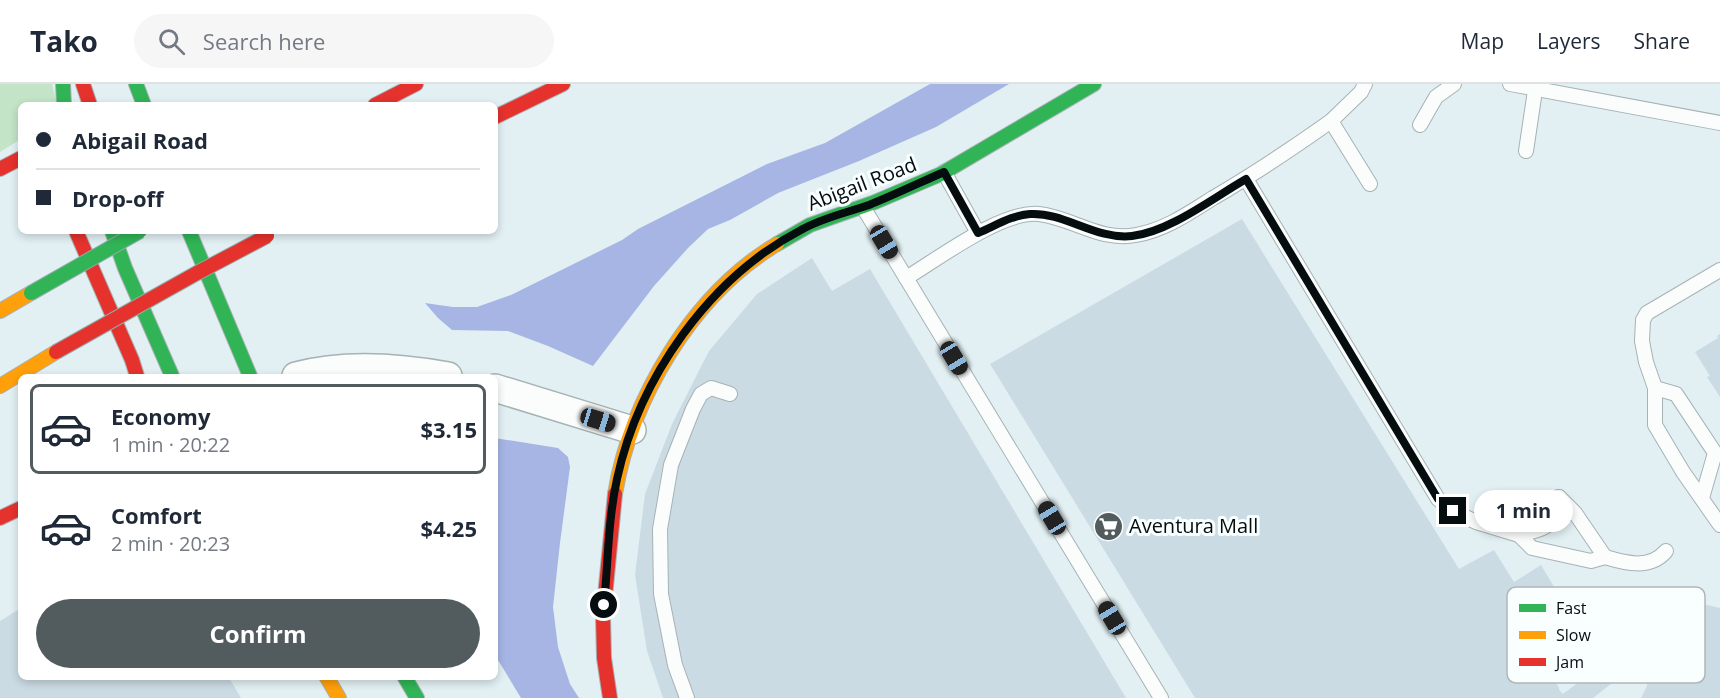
<!DOCTYPE html>
<meta charset="utf-8">
<style>
:root{--surface:#fff;--page:#f6f6f7;--text:#1f2937;--muted:#747a83;--line:#e0e1e3;--accent:#525c5e}
body{margin:0;font-family:"Open Sans",sans-serif;background:var(--page);color:var(--text);height:100vh;display:flex;flex-direction:column;font-size:22px;white-space:nowrap}
*{box-sizing:border-box;margin:0}
p{font-size:20px;color:var(--muted)}
.icon{flex:none;width:33px;height:33px;fill:none;stroke:currentColor;stroke-width:2;stroke-linecap:round;stroke-linejoin:round}
.map{position:relative;flex:1;overflow:hidden}
.side{position:absolute;left:18px;top:290px;width:480px;height:306px;display:flex;flex-direction:column;background:var(--surface);border-radius:9px;box-shadow:0 3px 9px #0003}
.side>*{flex:none}
.banner{position:absolute;left:18px;top:18px;width:480px;height:132px;border-radius:9px;box-shadow:0 3px 9px #0003;display:grid;align-content:center;height:132px;padding:0 18px;background:var(--surface)}
.end{position:absolute;width:27px;height:27px;margin:-14px;border:8px solid #050d0e;background:#fff;box-shadow:0 0 0 3px #fff}
.from{border-radius:50%}
.bubble{position:absolute;height:42px;border-radius:21px;background:var(--surface);box-shadow:0 3px 9px #0003;font-size:20px;font-weight:700;line-height:42px;text-align:center}
.car{position:absolute;width:18px;height:36px;margin:-18px -9px;border-radius:8px;box-shadow:0 0 4px 2px #0007;background:linear-gradient(#222 24%,#8ab4d8 0 40%,#222 0 76%,#8ab4d8 0 86%,#222 0)}
.banner b{display:flex;align-items:center;gap:21px;height:57px;font-size:22px}
.banner b+b{border-top:2px solid var(--line)}
.banner i{width:15px;height:15px;background:var(--text)}
ul{padding:10px 0 0;list-style:none}
li{display:flex;align-items:center;gap:18px;height:90px;margin:0 12px 9px;padding:0 6px;border:3px solid transparent;border-radius:9px}
li div{flex:1}
li b{display:block;font-size:22px}
li em{font-style:normal;font-weight:700}
li.selected{border-color:var(--accent)}
li>.icon{width:54px;height:54px;stroke-width:1.5}
.cta{display:flex;gap:12px;margin-top:auto;padding:12px 18px}
.cta a{flex:1;height:69px;border-radius:36px;background:var(--accent);color:#fff;font-size:24px;font-weight:700;line-height:69px;text-align:center}
header{display:flex;align-items:center;gap:36px;box-sizing:border-box;height:84px;padding:0 30px;background:var(--surface);border-bottom:2px solid var(--line)}
header strong{font-size:28px}
nav{display:flex;gap:33px;margin-inline-start:auto;font-size:21px}
.search{width:420px;height:54px;background:var(--page);display:flex;align-items:center;gap:15px;box-sizing:border-box;padding:0 21px;border-radius:33px;color:var(--muted);font-size:22px}
.map>svg:first-child{display:block}
.green{fill:#c3e4c7}
.water{fill:#a6b5e4}
.building{fill:#cbdbe4}
.lines{fill:none;stroke-linecap:round;stroke-linejoin:round}
.lane-casing{stroke:#a7b2b4;stroke-width:16}
.street-casing{stroke:#a7b2b4;stroke-width:30}
.fast-casing{stroke:#a7b2b4;stroke-width:16}
.slow-casing{stroke:#a7b2b4;stroke-width:16}
.jam-casing{stroke:#a7b2b4;stroke-width:16}
.lane{stroke:#fbfdfd;stroke-width:14}
.street{stroke:#fbfdfd;stroke-width:27}
.fast{stroke:#30b455;stroke-width:14}
.slow{stroke:#ff9f0a;stroke-width:14}
.jam{stroke:#e5322d;stroke-width:14}
.fast-bridge-casing{stroke:#8faca9;stroke-width:16;stroke-linecap:butt}
.jam-bridge-casing{stroke:#8faca9;stroke-width:16;stroke-linecap:butt}
.fast-bridge{stroke:#30b455;stroke-width:14}
.jam-bridge{stroke:#e5322d;stroke-width:14}
.route{stroke:#050d0e;stroke-width:8}
.labels{text-anchor:middle;stroke-width:6;stroke-linejoin:round;paint-order:stroke}
.street-label{font-size:20px;fill:#050d0e;stroke:#f9feff}
.poi-label{font-size:20px;fill:#050d0e;stroke:#f9feff;text-anchor:start}
.key{fill:#f9feff;stroke:#b0b6b7;stroke-width:1.5}
.key-label{font-size:16px;fill:#050d0e}
</style>
<header>
<strong>Tako</strong>
<div class="search"><svg class="icon" aria-label="search" viewBox="0 0 24 24"><circle cx="10" cy="10" r="6"/><path d="M15 15l6 6"/></svg>Search here</div>
<nav><a>Map</a><a>Layers</a><a>Share</a></nav>
</header>
<div class="map">
<svg width="1720" height="614" viewBox="0 0 1720 614">
<rect width="100%" height="100%" fill="#e2f0f3"/>
<polygon class="green" points="0,0 52,0 57,21 21,21 21,55 0,68"/>
<g class="water">
<polygon points="930,0 1009,0 936,43 859,77 778,109 730,136 708,145 688,164 654,202 593,282 548,262 508,247 452,246 438,234 425,219 453,223 477,223 511,211 622,156 638,145 767,80 825,59"/>
<polygon points="495,354 558,364 568,373 570,383 560,459 553,523 558,563 570,600 579,614 521,614 495,571"/>
</g>
<g class="building">
<polygon points="1242,135 1459,485 1494,466 1514,498 1541,481 1581,548 1564,563 1559,573 1556,591 1557,600 1560,607 1563,610 1607,577 1611,577 1618,582 1620,586 1616,596 1593,614 1195,614 990,280"/>
<polygon points="812,174 832,207 870,185 1126,614 663,614 647,567 635,491 645,410 672,340 709,267 757,210"/>
<polygon points="1720,250 1720,313 1707,293 1710,292 1695,268 1718,254 1717,252"/>
<polygon points="1673,507 1680,508 1686,516 1720,524 1720,614 1641,614 1647,602 1648,587 1644,569 1632,554 1660,525 1662,513 1668,508"/>
<polygon points="21,524 21,592 228,592 241,614 0,614 0,537"/>
</g>
<g class="lines">
<defs>
<g id="lane">
<polyline points="1365,0 1361,8 1331,37 1370,100"/>
<polyline points="1510,0 1720,39"/>
<polyline points="1420,41 1436,13 1454,0"/>
<polyline points="1526,67 1536,0"/>
<polyline points="944,88 978,149"/>
<polyline points="1246,95 1438,415 1453,427 1476,438 1519,451 1532,464 1591,477 1605,473 1575,429 1559,413"/>
<polyline points="863,123 1161,614"/>
<polyline points="1720,186 1647,229 1643,236 1642,257 1646,278 1655,304 1655,341 1683,388 1720,441"/>
<path d="M906 194C938 175 1002 126 1039 130 1073 134 1100 158 1136 151 1165 146 1189 129 1213 114 1254 90 1293 64 1331 37"/>
<polyline points="1655,304 1676,310 1715,369 1702,414"/>
<path d="M1519 451C1532 448 1554 444 1558 428 1560 424 1559 417 1559 413"/>
<path d="M1605 473C1625 479 1650 486 1666 467"/>
<polyline points="687,614 675,581 661,510 660,445 671,381 693,325 701,310 711,304 730,310"/>
</g>
<g id="street">
<path d="M296 292C344 279 399 283 448 292"/>
<polyline points="495,304 632,346"/>
</g>
<g id="fast">
<polyline points="63,0 64,21"/>
<polyline points="136,0 144,21"/>
<polyline points="112,147 125,184 172,292"/>
<polyline points="189,147 250,292"/>
<polyline points="777,160 810,141 875,118 941,90 1094,0"/>
<polyline points="404,592 417,614"/>
</g>
<g id="slow">
<polyline points="0,227 31,209"/>
<polyline points="0,302 56,268"/>
<path d="M615 410C631 314 693 210 777 160"/>
<polyline points="326,592 339,614"/>
</g>
<g id="jam">
<polyline points="83,0 90,21"/>
<polyline points="375,21 416,0"/>
<polyline points="495,33 563,0"/>
<polyline points="0,85 21,74"/>
<polyline points="76,147 132,276 137,292"/>
<polyline points="0,434 21,424"/>
<polyline points="610,614 604,574 603,533 615,410"/>
</g>
</defs>
<use href="#lane" class="lane-casing"/>
<use href="#street" class="street-casing"/>
<use href="#fast" class="fast-casing"/>
<use href="#slow" class="slow-casing"/>
<use href="#jam" class="jam-casing"/>
<use href="#lane" class="lane"/>
<use href="#street" class="street"/>
<use href="#fast" class="fast"/>
<use href="#slow" class="slow"/>
<use href="#jam" class="jam"/>
<defs>
<polyline id="fast-bridge" points="31,209 140,147"/>
<polyline id="jam-bridge" points="56,268 197,189 267,152"/>
</defs>
<use href="#fast-bridge" class="fast-bridge-casing"/>
<use href="#jam-bridge" class="jam-bridge-casing"/>
<use href="#fast-bridge" class="fast-bridge"/>
<use href="#jam-bridge" class="jam-bridge"/>
</g>
<g class="lines">
<path class="route" d="M604 521C608 479 608 436 617 395 639 294 709 194 801 146 822 134 846 129 869 121 894 111 919 99 944 88L978 149C995 142 1012 131 1030 130 1065 128 1095 156 1132 152 1169 148 1213 114 1246 95L1438 415 1453 427"/>
</g>
<defs>
<symbol id="supermarket-disc" viewBox="-11 -11 22 22"><circle r="9.5" fill="#525c5e" stroke="#f9feff"/><path d="M-6-5.5h2.5l.6 2H6L4.5 2H-2.5L-4.4-4H-6ZM-1.5 3.2a1.3 1.3 0 1 0 .1 0ZM3 3.2a1.3 1.3 0 1 0 .1 0Z" fill="#fff"/></symbol>
</defs>
<g fill-rule="evenodd">
<use href="#supermarket-disc" x="1092" y="426" width="33" height="33"/>
</g>
<g class="labels">
<g class="street-label">
<text transform="translate(862 100) rotate(-21)" y="7">Abigail Road</text>
</g>
<g class="poi-label">
<text x="1129" y="449">Aventura Mall</text>
</g>
</g>
<rect x="1507" y="503" width="198" height="96" rx="9" class="key"/>
<rect x="1519" y="520" width="27" height="8" fill="#30b455"/>
<rect x="1519" y="547" width="27" height="8" fill="#ff9f0a"/>
<rect x="1519" y="574" width="27" height="8" fill="#e5322d"/>
<g class="key-label">
<text x="1556" y="530">Fast</text>
<text x="1556" y="557">Slow</text>
<text x="1556" y="584">Jam</text>
</g>
</svg>
<i class="end from" style="left:604px;top:521px"></i>
<i class="end" style="left:1453px;top:427px"></i>
<div class="bubble" style="left:1474px;top:406px;width:99px">1 min</div>
<i class="car" style="left:884px;top:158px;rotate:149deg"></i>
<i class="car" style="left:954px;top:274px;rotate:149deg"></i>
<i class="car" style="left:598px;top:336px;rotate:107deg"></i>
<i class="car" style="left:1052px;top:434px;rotate:329deg"></i>
<i class="car" style="left:1112px;top:534px;rotate:329deg"></i>
<div class="banner">
<b><i class="from"></i>Abigail Road</b>
<b><i></i>Drop-off</b>
</div>
<section class="side">
<ul>
<li class="selected"><svg class="icon" aria-label="car" viewBox="0 0 24 24"><path d="M5 17H2v-5l4-1 3-4h7l3 4 3 1v5h-3M9 17h6M6 11h13"/><circle cx="7" cy="17" r="2"/><circle cx="17" cy="17" r="2"/></svg><div><b>Economy</b><p>1 min · 20:22</p></div><em>$3.15</em></li>
<li><svg class="icon" aria-label="car" viewBox="0 0 24 24"><path d="M5 17H2v-5l4-1 3-4h7l3 4 3 1v5h-3M9 17h6M6 11h13"/><circle cx="7" cy="17" r="2"/><circle cx="17" cy="17" r="2"/></svg><div><b>Comfort</b><p>2 min · 20:23</p></div><em>$4.25</em></li>
</ul>
<div class="cta"><a>Confirm</a></div>
</section>
</div>
